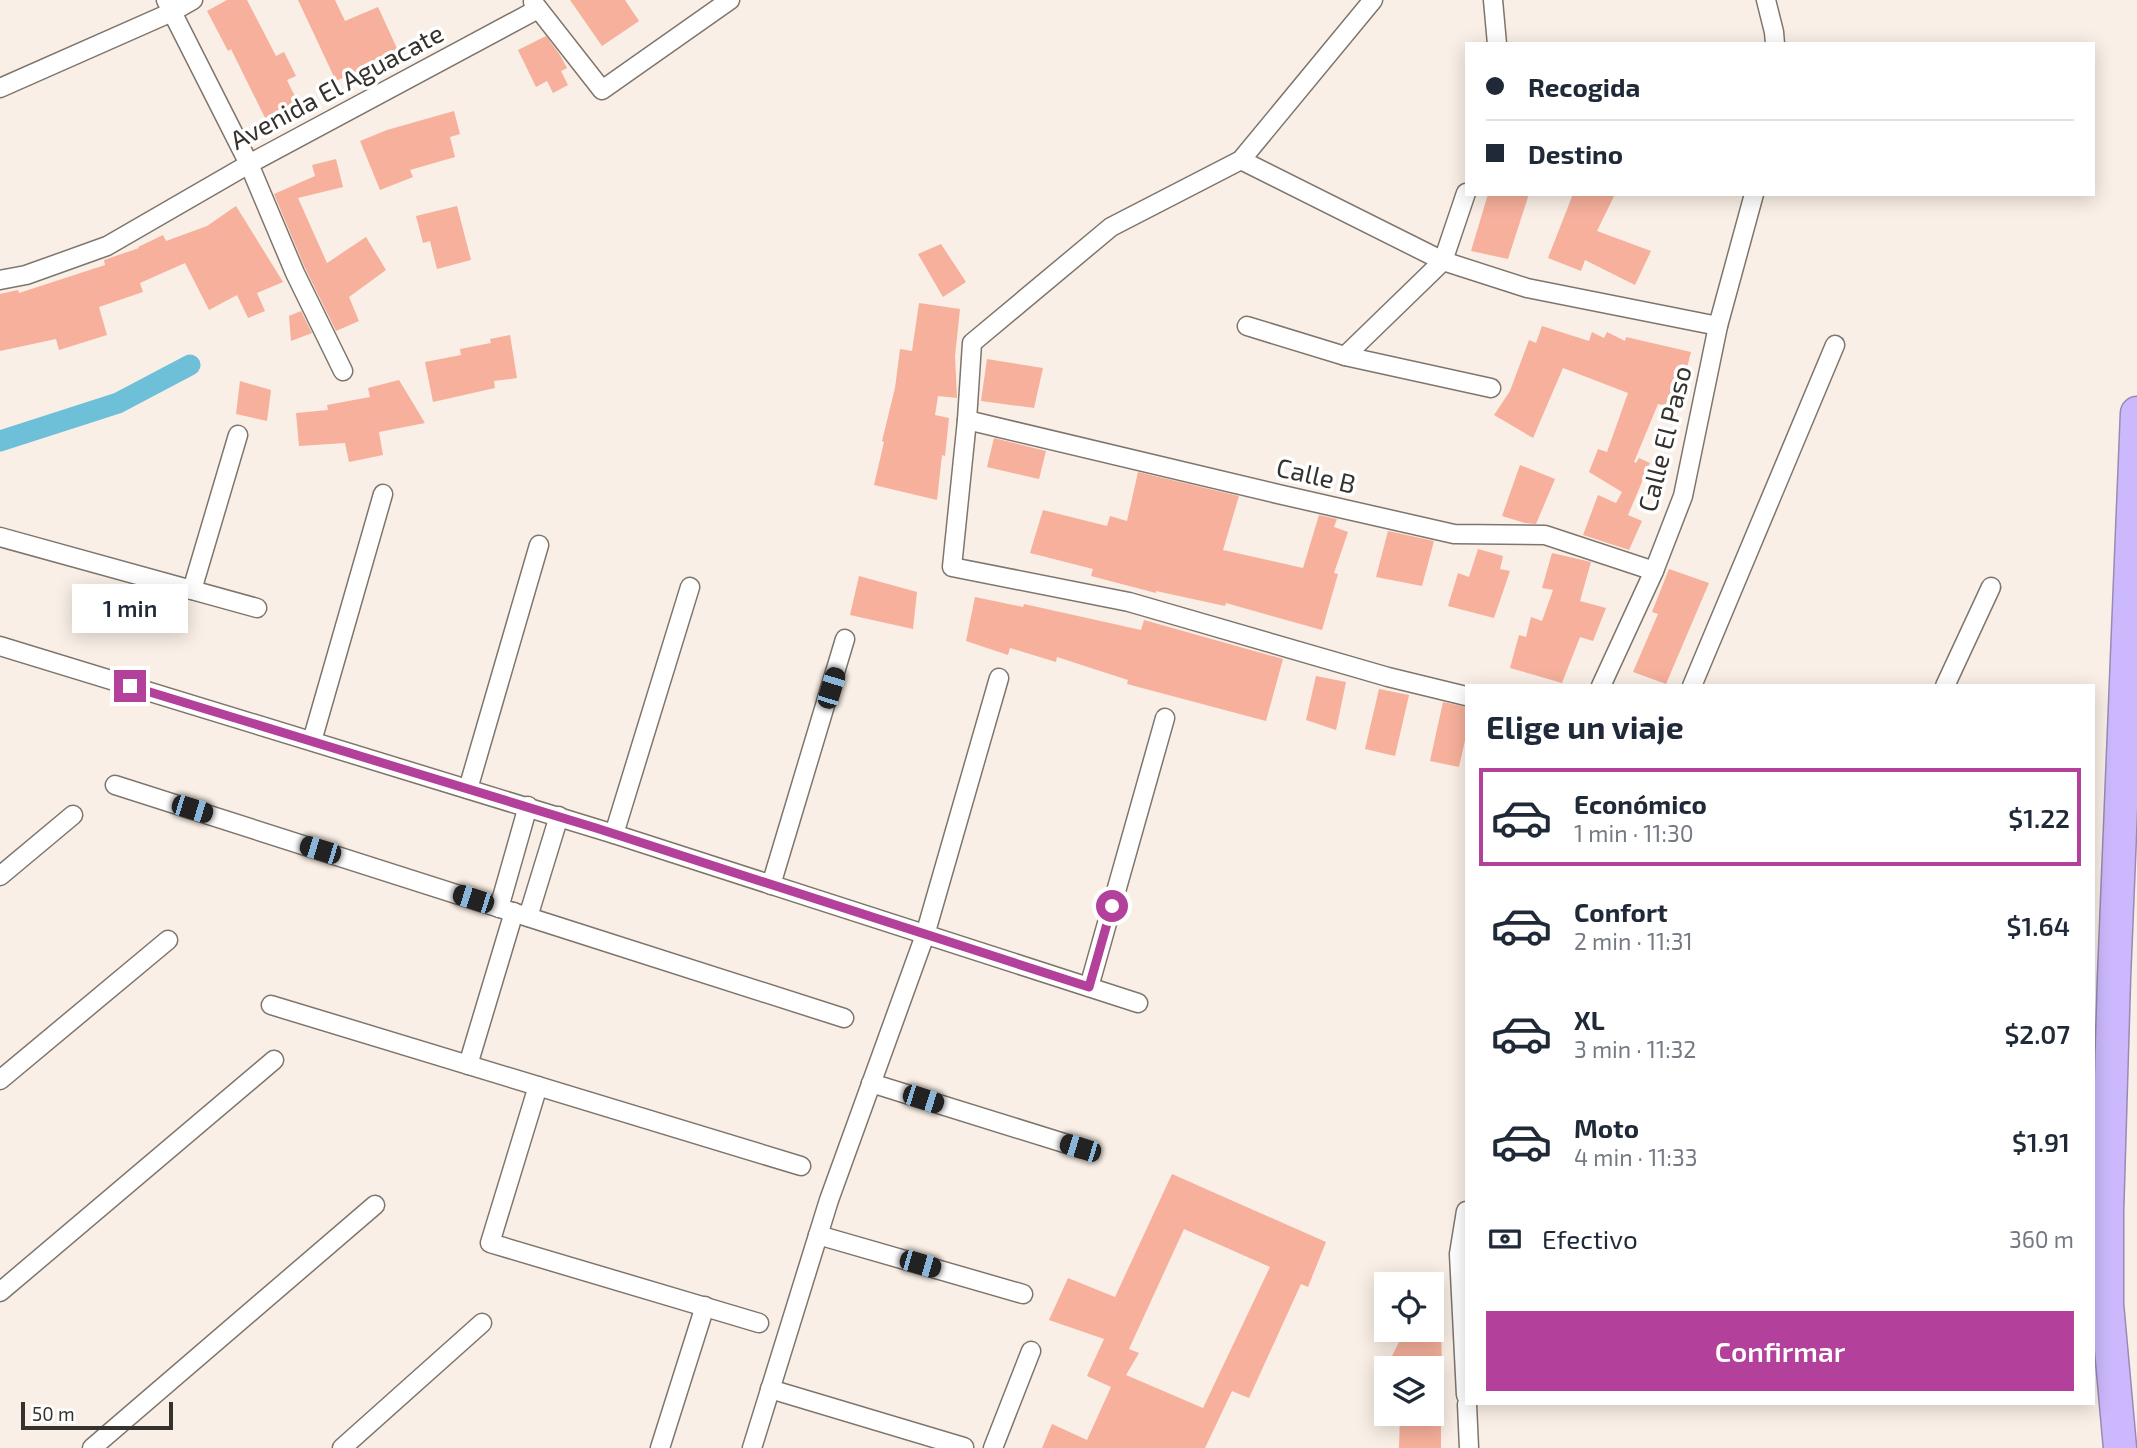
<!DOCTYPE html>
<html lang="es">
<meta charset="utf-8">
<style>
:root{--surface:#fff;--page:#f6f6f7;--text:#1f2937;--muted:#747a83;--line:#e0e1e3;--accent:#b3419b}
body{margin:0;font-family:"Exo 2",sans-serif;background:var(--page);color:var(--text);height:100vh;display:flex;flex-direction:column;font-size:26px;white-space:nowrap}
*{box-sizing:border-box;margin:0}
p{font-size:23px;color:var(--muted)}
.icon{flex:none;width:38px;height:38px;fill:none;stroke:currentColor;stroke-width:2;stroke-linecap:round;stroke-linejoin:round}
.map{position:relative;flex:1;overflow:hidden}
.side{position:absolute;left:1465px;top:684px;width:630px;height:721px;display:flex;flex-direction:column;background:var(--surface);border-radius:0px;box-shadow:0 4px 18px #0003}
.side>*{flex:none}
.hud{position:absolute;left:1465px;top:42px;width:630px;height:154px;border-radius:0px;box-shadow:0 4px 18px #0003;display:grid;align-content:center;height:154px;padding:0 21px;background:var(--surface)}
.buttons{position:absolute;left:1374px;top:1272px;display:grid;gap:14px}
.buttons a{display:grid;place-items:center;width:70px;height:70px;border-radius:0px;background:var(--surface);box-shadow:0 4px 18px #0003;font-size:35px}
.scale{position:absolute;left:21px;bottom:18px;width:152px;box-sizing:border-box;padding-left:7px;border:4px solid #35322e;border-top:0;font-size:19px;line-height:24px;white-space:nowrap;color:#35322e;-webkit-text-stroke:5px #fff;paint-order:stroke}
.end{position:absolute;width:32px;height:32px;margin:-16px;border:9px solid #b3419b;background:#fff;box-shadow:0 0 0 4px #fff}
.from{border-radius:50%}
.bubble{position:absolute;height:49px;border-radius:0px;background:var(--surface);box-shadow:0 4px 18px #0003;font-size:23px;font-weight:600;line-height:49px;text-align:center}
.car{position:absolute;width:21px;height:42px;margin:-21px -10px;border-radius:9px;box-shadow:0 0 5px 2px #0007;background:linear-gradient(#222 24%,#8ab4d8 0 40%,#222 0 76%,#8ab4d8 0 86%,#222 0)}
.hud b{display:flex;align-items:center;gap:24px;height:66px;font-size:26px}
.hud b+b{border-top:2px solid var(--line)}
.hud i{width:18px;height:18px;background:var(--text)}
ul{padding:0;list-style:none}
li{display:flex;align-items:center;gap:21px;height:98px;margin:0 14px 10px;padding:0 7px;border:4px solid transparent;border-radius:0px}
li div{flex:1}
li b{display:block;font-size:26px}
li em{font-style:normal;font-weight:600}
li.current{border-color:var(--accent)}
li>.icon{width:63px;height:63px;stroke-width:1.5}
h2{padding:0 21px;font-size:32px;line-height:84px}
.pay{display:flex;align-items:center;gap:18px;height:77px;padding:0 21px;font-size:26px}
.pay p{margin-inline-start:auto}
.button{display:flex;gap:14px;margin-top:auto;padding:14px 21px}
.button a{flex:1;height:80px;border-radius:0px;background:var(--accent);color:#fff;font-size:28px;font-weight:600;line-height:80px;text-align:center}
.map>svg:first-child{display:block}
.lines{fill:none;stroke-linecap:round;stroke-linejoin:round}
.canal{stroke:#6dc0d7;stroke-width:21}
.building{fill:#f6b09b;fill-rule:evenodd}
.street-casing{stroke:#7e756d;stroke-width:21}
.highway-casing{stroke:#978ab5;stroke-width:35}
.street{stroke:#fff;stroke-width:18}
.highway{stroke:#ccb9fd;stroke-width:32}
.route{stroke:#b3419b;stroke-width:9}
.labels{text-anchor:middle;stroke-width:7;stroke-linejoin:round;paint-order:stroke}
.street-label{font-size:26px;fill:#35322e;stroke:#fff}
</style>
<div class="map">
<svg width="2137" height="1448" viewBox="0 0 2137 1448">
<rect width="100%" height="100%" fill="#f9efe6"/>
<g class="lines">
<polyline class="canal" points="0,441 118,403 190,365"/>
</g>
<g class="building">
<polygon points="227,0 247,0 276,56 284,52 296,76 287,80 303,113 271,130 231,49 228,51 207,11"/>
<polygon points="298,0 335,0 345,21 378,7 401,57 375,70 372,64 336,81"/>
<polygon points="570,0 625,0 639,21 602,46"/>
<polygon points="546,36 560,55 567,68 561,71 568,85 553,93 547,81 536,87 518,50"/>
<polygon points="454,111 460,134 450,137 455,157 410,170 413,177 380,190 360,141 387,130"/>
<polygon points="336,159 343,187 298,198 327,263 366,237 386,270 349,297 359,321 336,331 305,268 274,194 315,176 312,165"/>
<polygon points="1488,194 1529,194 1508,259 1471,251"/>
<polygon points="1573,194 1615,194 1597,231 1651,251 1635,285 1585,260 1581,271 1548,258"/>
<polygon points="236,206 283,282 257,293 265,311 248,318 237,295 209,310 185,263 140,283 143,292 99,307 107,335 59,350 56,339 0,351 0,294 18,290 19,293 105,265 104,260 139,248 138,247 163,235 166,241 207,226"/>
<polygon points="457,206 471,260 437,269 430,241 423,243 416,216"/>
<polygon points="941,244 966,282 943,297 918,254"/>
<polygon points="919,303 960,309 955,356 957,398 938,396 935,415 949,418 945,456 942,455 937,500 874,485 884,442 882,441 895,388 900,349 912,351"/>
<polygon points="301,311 312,333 291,341 289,316"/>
<polygon points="1542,326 1589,341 1592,332 1604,338 1607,332 1625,341 1626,337 1691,352 1679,398 1669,395 1667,406 1658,404 1634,462 1636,463 1639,458 1650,463 1628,515 1642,521 1629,550 1583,535 1598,495 1616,503 1622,492 1589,472 1598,449 1607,452 1628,393 1563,368 1533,438 1494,415 1510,391 1529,340 1536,343"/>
<polygon points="510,335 517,378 494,381 495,388 433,402 425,362 461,355 460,349 491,343 490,339"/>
<polygon points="987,359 1043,368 1034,408 981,401"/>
<polygon points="399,380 425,423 379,432 383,455 349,462 345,443 299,446 296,413 328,410 327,405 370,397 368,388"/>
<polygon points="240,381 271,390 267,421 236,414"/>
<polygon points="994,438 1046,451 1039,479 987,467"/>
<polygon points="1520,465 1555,479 1536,524 1525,523 1502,516"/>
<polygon points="1138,472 1239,496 1223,550 1303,568 1319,515 1337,519 1334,527 1348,532 1334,573 1338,574 1322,630 1226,603 1225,606 1156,591 1156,593 1091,576 1093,569 1030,553 1043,510 1107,526 1110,516 1127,521"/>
<polygon points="1388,531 1434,541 1422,586 1376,577"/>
<polygon points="1478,549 1503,556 1500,569 1510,571 1494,618 1448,606 1458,573 1469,577"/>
<polygon points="1552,553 1591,562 1580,601 1606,608 1593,641 1580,637 1562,683 1510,668 1519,635 1526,637 1531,617 1542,621 1553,590 1542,588"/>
<polygon points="1669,569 1709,583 1666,684 1633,672 1658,614 1652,612"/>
<polygon points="859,576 917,592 913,629 850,615"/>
<polygon points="975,597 1023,607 1024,604 1141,630 1144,620 1283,659 1266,721 1127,684 1128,680 1057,657 1056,662 1010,648 1008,655 966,641"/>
<polygon points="1316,676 1346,682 1336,730 1306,720"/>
<polygon points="1379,689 1409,695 1395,756 1365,749"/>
<polygon points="1443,702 1466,707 1466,736 1459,767 1430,761"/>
<path d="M1172 1174 1326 1242 1308 1287 1301 1284 1249 1398 1232 1391 1205 1448H1042L1052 1424 1087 1440 1111 1387 1087 1376 1104 1339 1049 1320 1068 1278 1115 1297ZM1184 1229 1270 1267 1203 1408 1126 1375 1139 1353 1129 1349Z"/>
<polygon points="1405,1330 1441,1330 1442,1368 1386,1368"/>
<polygon points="1400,1414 1441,1416 1441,1448 1399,1448"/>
</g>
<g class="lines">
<defs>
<g id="street">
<polyline points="166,0 249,164 295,273 343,371"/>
<polyline points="1373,0 1241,160 1111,227 972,343 967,420 952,567 1129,602 1388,677 1466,696"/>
<polyline points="1493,0 1497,44"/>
<polyline points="1766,0 1774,32 1775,44"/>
<polyline points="533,2 602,90 730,0"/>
<polyline points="0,88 172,12 193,0"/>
<polyline points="1241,160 1443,261 1527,288 1718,326"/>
<polyline points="0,280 26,275 107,246 249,164 538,9"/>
<polyline points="1247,326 1345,356 1491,388"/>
<polyline points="1345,356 1443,261 1466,193"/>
<polyline points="967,420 1278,494 1454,534 1545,535 1654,571"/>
<polyline points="0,537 257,608"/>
<polyline points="192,590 238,435"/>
<polyline points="0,646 614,834 1138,1003"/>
<polyline points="1601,686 1654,571 1683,496 1718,326 1754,194"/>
<polyline points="1692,686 1835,345"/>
<polyline points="1945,686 1991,587"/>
<polyline points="312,741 383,494"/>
<polyline points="115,785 844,1018"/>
<polyline points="468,789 539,545"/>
<polyline points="614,834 690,587"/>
<polyline points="0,876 73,815"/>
<polyline points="771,885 845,639"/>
<polyline points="499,908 528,806"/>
<polyline points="528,917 559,816"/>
<polyline points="1089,987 1165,718"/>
<polyline points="271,1005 801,1166"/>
<polyline points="468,1065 514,912"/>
<polyline points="0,1080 168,940"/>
<polyline points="871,1083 1080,1148"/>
<polyline points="538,1086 490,1243 759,1323"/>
<polyline points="1466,1211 1459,1254 1466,1395"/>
<polyline points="818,1235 1023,1294"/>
<polyline points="0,1292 274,1060"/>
<polyline points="770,1389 964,1447"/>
<polyline points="1467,1404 1469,1448"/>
<polyline points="92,1448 375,1205"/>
<polyline points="342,1448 482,1323"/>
<polyline points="660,1448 705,1306"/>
<polyline points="752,1448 829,1200 925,935 999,678"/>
<polyline points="993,1448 1031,1351"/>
</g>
<polyline id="highway" points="2120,1448 2107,1304 2107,1212 2114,978 2137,413"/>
</defs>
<use href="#street" class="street-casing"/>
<use href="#highway" class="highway-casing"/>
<use href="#street" class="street"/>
<use href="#highway" class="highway"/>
</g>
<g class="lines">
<polyline class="route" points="130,686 596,828 1089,987 1112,906"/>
</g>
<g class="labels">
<g class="street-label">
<text transform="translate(337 87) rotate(-28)" y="9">Avenida El Aguacate</text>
<text transform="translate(1665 439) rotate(-76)" y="9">Calle El Paso</text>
<text transform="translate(1316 476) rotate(13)" y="9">Calle B</text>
</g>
</g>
</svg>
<div class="buttons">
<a><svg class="icon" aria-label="locate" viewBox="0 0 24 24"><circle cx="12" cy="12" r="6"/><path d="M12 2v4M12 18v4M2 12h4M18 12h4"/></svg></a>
<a><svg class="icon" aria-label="layers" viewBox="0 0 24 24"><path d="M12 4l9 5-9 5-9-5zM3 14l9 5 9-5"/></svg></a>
</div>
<div class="scale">50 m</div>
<i class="end from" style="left:1112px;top:906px"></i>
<i class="end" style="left:130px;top:686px"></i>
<div class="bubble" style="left:72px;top:584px;width:116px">1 min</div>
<i class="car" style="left:831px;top:688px;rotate:17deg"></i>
<i class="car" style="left:192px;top:809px;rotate:107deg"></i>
<i class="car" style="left:320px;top:850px;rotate:287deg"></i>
<i class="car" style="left:473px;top:899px;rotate:288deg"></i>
<i class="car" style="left:923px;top:1099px;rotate:108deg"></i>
<i class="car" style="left:1080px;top:1148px;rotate:287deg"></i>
<i class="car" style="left:920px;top:1264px;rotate:106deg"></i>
<div class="hud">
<b><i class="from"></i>Recogida</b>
<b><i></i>Destino</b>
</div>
<section class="side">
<h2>Elige un viaje</h2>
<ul>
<li class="current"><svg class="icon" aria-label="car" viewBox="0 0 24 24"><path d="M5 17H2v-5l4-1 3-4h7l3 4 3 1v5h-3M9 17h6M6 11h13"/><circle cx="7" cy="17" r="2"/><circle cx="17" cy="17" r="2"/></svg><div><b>Económico</b><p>1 min · 11:30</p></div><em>$1.22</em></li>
<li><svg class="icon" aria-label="car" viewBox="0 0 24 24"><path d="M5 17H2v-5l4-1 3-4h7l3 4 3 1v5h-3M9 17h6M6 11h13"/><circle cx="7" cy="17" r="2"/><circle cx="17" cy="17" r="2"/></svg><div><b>Confort</b><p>2 min · 11:31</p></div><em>$1.64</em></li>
<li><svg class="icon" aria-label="car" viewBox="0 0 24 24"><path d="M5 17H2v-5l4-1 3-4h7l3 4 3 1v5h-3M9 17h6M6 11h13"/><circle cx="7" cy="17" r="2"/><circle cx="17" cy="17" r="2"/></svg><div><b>XL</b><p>3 min · 11:32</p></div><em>$2.07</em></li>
<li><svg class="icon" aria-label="car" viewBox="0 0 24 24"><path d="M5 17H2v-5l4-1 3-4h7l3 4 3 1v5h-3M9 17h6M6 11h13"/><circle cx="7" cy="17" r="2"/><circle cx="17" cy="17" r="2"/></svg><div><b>Moto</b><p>4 min · 11:33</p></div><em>$1.91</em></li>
</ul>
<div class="pay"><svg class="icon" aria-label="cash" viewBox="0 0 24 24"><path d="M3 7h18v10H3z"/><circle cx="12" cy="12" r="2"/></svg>Efectivo<p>360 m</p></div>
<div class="button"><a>Confirmar</a></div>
</section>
</div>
